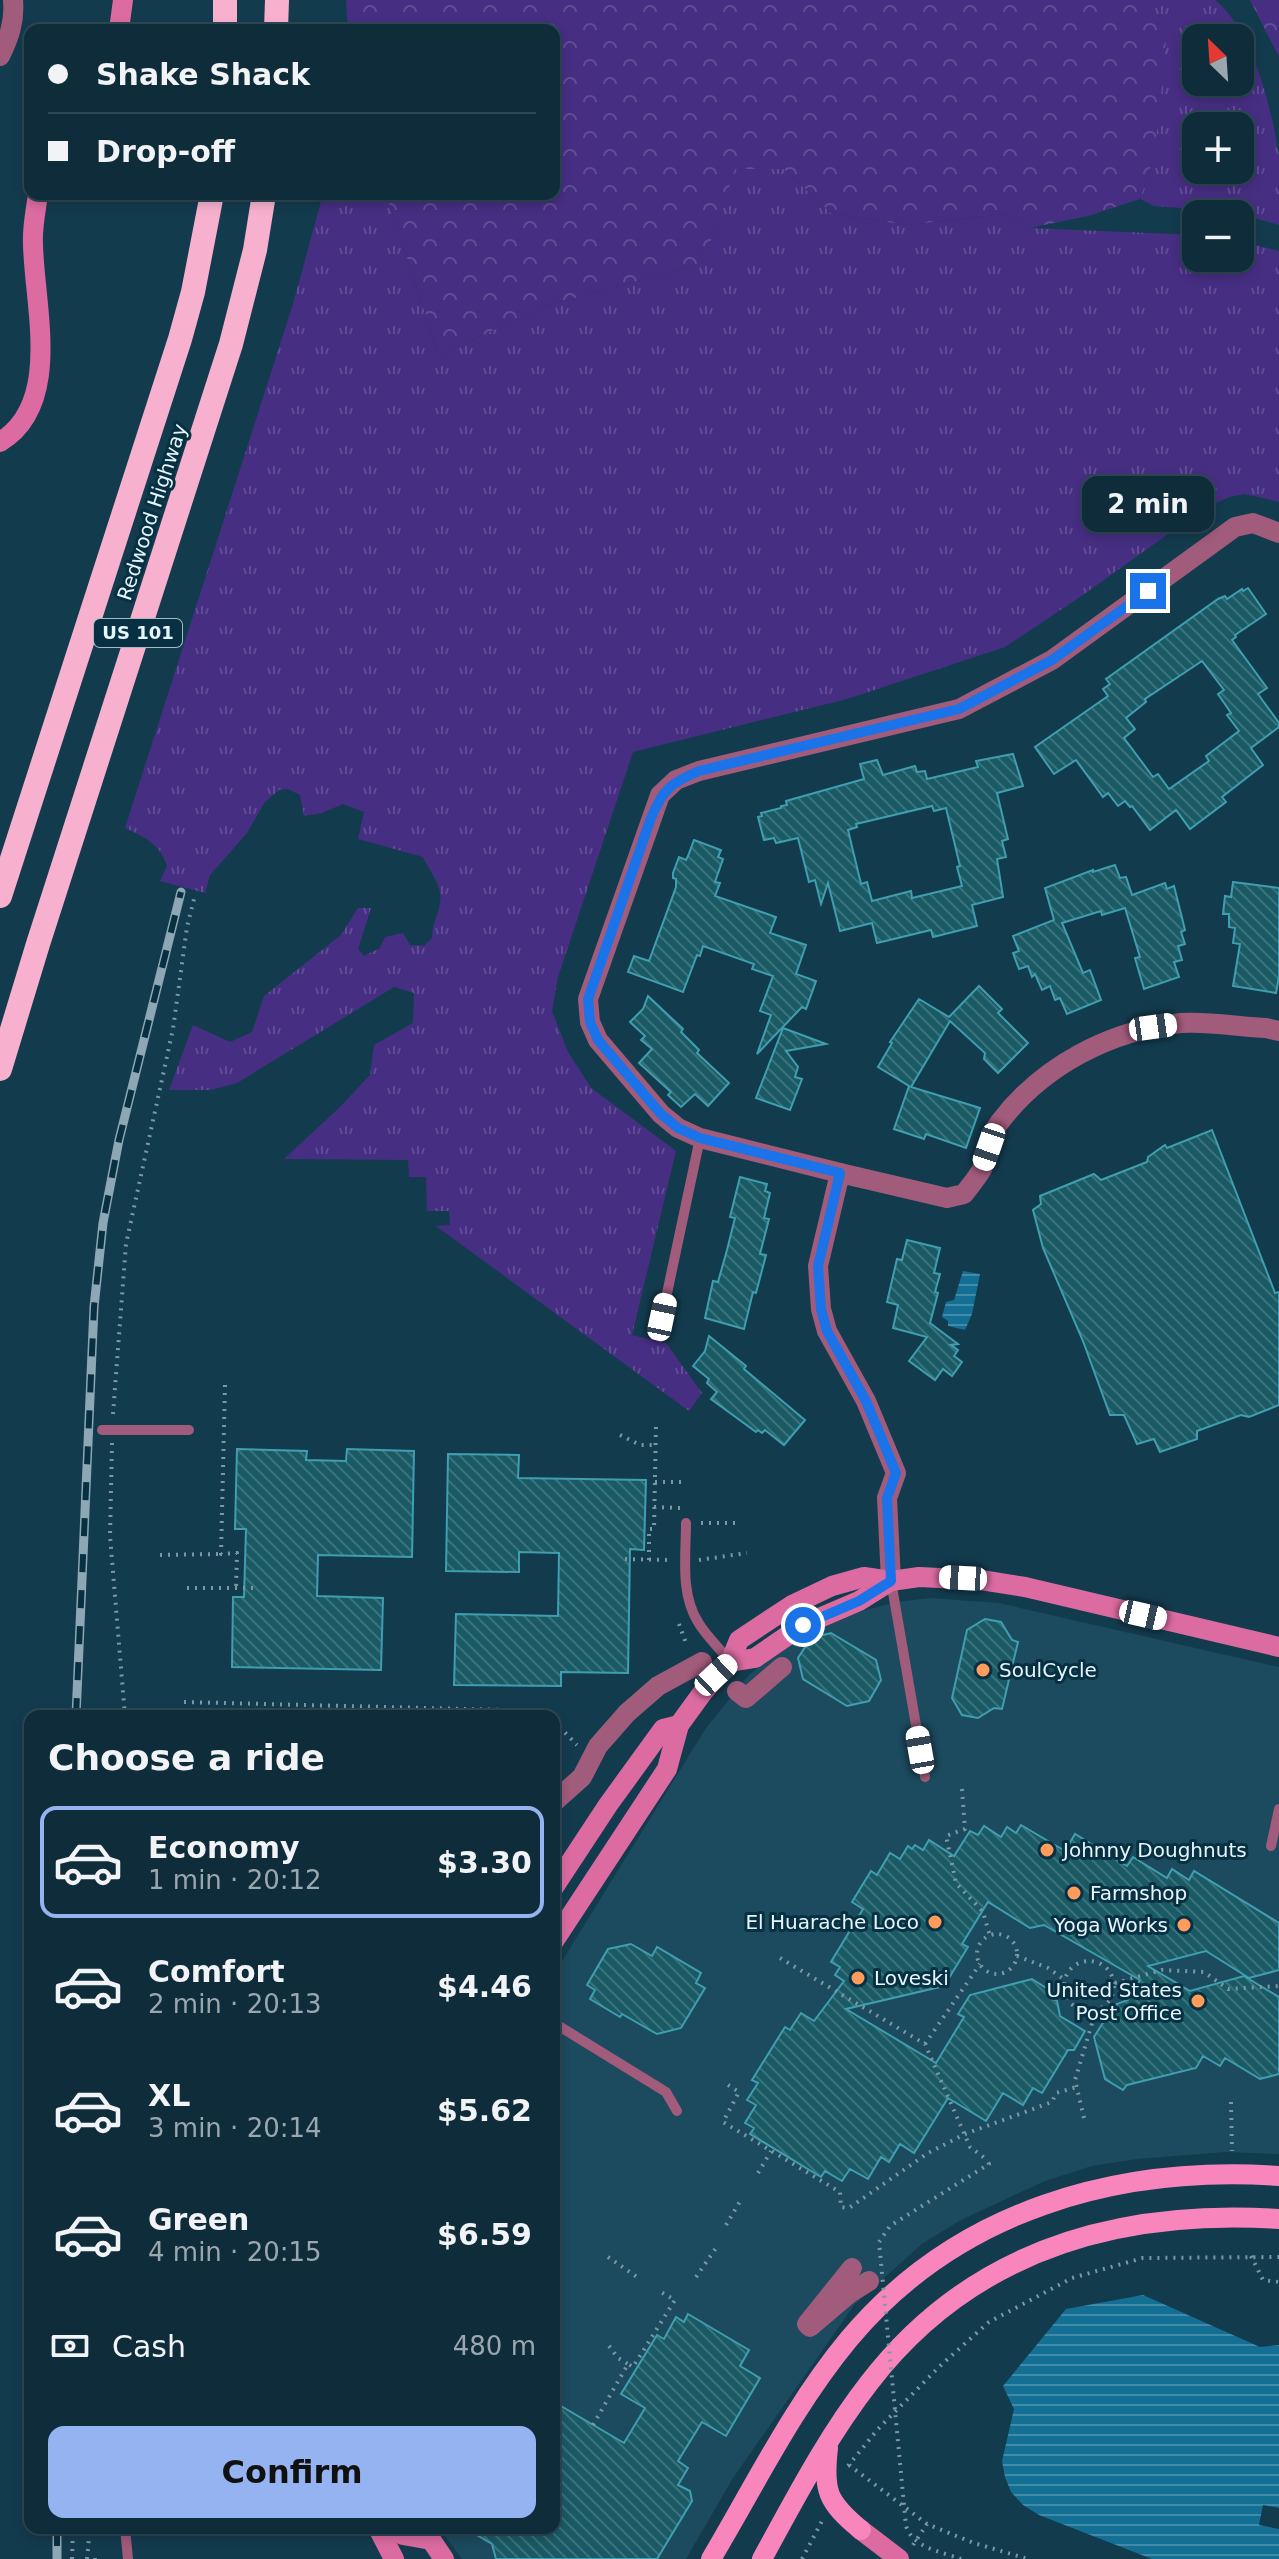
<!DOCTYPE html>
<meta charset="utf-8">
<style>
:root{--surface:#0e2c3a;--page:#173442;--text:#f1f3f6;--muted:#9ba7af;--line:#2e4854;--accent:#95b2f1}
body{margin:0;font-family:"DejaVu Sans",sans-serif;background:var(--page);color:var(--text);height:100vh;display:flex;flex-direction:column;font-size:30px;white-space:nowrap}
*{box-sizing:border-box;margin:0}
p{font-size:26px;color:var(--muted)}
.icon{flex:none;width:44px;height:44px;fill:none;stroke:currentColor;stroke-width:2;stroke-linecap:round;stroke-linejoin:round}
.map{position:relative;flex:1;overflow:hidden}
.panel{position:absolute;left:24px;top:1710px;width:536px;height:824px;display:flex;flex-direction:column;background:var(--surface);border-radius:16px;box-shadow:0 4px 12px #0003,0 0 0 2px var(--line)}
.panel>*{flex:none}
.top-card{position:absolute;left:24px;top:24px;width:536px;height:176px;border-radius:16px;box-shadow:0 4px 12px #0003,0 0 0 2px var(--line);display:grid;align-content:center;height:176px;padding:0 24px;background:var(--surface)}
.needle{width:52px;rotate:335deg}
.fabs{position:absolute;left:1182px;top:24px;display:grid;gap:16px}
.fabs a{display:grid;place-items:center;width:72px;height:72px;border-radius:16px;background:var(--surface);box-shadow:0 4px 12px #0003,0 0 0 2px var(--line);font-size:40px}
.end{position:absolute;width:36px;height:36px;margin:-18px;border:10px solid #1a73e8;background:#fff;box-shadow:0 0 0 4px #fff}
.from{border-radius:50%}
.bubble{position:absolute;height:56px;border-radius:16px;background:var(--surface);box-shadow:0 4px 12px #0003,0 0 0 2px var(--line);font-size:26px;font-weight:800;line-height:56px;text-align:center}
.car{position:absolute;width:24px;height:48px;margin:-24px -12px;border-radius:10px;box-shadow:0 0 6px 2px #0007;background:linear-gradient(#fff 24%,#345 0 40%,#fff 0 76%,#345 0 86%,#fff 0)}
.top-card b{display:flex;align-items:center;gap:28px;height:76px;font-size:30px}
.top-card b+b{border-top:2px solid var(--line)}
.top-card i{width:20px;height:20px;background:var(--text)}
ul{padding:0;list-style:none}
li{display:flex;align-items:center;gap:24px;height:112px;margin:0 16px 12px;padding:0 8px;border:4px solid transparent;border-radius:16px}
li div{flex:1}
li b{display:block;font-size:30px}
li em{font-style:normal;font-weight:800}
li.active{border-color:var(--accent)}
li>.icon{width:72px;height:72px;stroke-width:1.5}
h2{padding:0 24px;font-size:36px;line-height:96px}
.pay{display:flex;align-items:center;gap:20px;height:88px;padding:0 24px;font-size:30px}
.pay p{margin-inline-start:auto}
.cta{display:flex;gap:16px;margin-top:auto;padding:16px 24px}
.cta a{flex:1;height:92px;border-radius:16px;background:var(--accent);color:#111;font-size:32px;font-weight:800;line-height:92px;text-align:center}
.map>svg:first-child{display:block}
.built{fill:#1c4a5e}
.grass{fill:url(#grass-tufts);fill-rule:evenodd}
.forest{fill:url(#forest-crowns)}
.water{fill:url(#water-rules)}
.pier{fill:#133b4e}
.building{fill:url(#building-back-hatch);stroke:#3f9eaf;stroke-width:2;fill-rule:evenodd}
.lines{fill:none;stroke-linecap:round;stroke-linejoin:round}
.path{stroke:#7d98a5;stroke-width:4;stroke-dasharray:2 6;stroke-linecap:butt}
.lane{stroke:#a15b7b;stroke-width:10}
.street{stroke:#a15b7b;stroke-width:20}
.secondary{stroke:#db6ba1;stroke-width:20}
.primary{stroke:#f886bc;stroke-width:20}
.highway{stroke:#f7b1cf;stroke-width:24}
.rail-casing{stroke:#8ea7b4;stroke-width:9}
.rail{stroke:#073143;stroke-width:6;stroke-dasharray:18;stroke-linecap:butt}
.path-bridge{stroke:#7d98a5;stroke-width:4;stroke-dasharray:2 6;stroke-linecap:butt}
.route{stroke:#1a73e8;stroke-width:10}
.poi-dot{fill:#ff9b5b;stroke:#073143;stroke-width:3}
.labels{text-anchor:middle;stroke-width:6;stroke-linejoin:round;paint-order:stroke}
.shield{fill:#073143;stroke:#a4bac5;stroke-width:2}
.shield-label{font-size:18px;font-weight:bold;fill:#e7f5fd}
.street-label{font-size:20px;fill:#e7f5fd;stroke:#073143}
.poi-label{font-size:20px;fill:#e7f5fd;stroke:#073143;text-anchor:start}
</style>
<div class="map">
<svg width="1279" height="2559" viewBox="0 0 1279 2559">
<defs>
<pattern id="grass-tufts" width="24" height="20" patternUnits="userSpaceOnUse" patternTransform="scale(2)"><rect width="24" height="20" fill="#462e82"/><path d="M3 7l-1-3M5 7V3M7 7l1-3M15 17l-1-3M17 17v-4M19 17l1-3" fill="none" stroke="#614d95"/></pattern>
<pattern id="forest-crowns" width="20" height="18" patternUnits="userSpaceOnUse" patternTransform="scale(2)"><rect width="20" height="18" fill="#462e82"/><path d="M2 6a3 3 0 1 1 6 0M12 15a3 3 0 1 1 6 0" fill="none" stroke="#614d95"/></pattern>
<pattern id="water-rules" width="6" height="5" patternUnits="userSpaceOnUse" patternTransform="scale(2)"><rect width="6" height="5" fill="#136f93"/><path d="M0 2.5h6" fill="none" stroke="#418ba8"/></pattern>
<pattern id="building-back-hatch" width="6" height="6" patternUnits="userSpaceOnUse" patternTransform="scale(2)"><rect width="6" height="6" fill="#1a5a65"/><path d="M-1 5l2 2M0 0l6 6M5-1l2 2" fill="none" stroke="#3b727c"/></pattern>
</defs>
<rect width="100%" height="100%" fill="#133b4e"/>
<polygon class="built" points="930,1598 999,1603 1279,1667 1279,2154 1226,2152 1137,2159 1092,2166 1045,2181 961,2220 923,2243 855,2304 733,2478 686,2559 462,2559 439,2528 554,2528 554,1974 706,1728 749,1675 774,1654 807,1633 862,1611 897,1602"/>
<g class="grass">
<path d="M1140 0H1215C1252 29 1273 111 1279 157 1279 179 1279 203 1279 225L1234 212 1154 206 1140 199 1151 165 1144 11ZM1196 38H1240V82H1196ZM1196 126H1240V170H1196Z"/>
<path d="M734 168 784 169 831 213 907 225 1004 214 1030 228 1196 235V258H1240V241L1279 251V502L1245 494 1229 497 1203 509 1080 597 1005 647 847 699 633 752 558 977 552 1011 568 1052 591 1088 676 1151 632 1335 666 1343 702 1393 689 1411 436 1226 450 1225 449 1211H427L426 1177H409L408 1160 284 1159 340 1107 370 1075 374 1045 413 1023 414 993 394 987 237 1083 211 1090H169L193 1025 230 1042 252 1032 264 996 341 935 358 908H371L358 949 364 956 380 948 385 937 403 933 410 945 424 946 432 938C432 921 443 907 440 893 439 882 428 868 423 857L358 839 364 812 343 804 322 813 304 816 300 795 288 789 279 790 264 803 247 833 210 875 205 893 160 881 167 866C160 844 145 837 125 828L293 304 323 194H386L439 355 546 306 696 265 714 235Z"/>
</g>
<g class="forest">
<polygon points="346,0 1140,0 1166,41 1159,118 1151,165 1140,199 1088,216 1030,228 1004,214 907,225 831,213 784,169 735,169 714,235 696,265 546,306 439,355 386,194 554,194 554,30 348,30"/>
<polygon points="1250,0 1279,0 1279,57"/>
</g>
<g class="water">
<polygon points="963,1271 980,1274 972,1314 965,1330 948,1326 948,1321 942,1317 946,1302 954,1300"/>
<polygon points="1143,2295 1260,2347 1279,2345 1279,2559 1152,2559 1039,2515 1023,2505 1011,2492 1005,2477 1002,2461 1014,2409 1003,2386 1066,2309"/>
</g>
<polygon class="pier" points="1263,2505 1279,2508 1279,2529 1259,2525"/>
<g class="building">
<path d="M1248 588 1266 614 1235 635 1236 637 1232 640 1267 688 1258 694 1279 723V727L1251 748 1263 765 1222 797 1226 802 1190 829 1176 810 1150 830 1132 806 1130 807 1125 801 1118 806 1108 793 1103 797 1076 760 1054 774 1035 747 1108 696 1103 689 1110 684 1106 679 1218 599 1225 596 1227 599 1242 589 1243 591ZM1202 661 1224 690 1218 694 1231 713 1227 715 1239 731 1206 756 1209 761 1169 789 1158 774 1153 777 1124 738 1135 729 1126 718 1146 702 1145 699Z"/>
<path d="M1013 754 1023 786 997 793 1008 839 1002 841 1006 857 997 859 1003 897 972 905 977 926 933 937 931 930 877 943 872 923 840 931 828 883 821 904 815 880 809 882 798 838 776 843 774 838 764 840 758 817 762 816 761 813 781 808V806L787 805 786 801 864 779 860 764 877 760 883 775 915 766 917 772 925 771 927 779 978 767 976 761ZM932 806 934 811 946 808 960 866 957 867 962 886 912 898 911 891 872 901 867 882 861 884 848 830 857 827 856 824Z"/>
<polygon points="694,840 721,850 718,857 723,859 715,882 720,883 715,896 776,917 770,933 806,945 796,974 816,981 806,1009 802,1007 757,1054 771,1015 760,1011 773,976 752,969 754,964 703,946 700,956 697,955 683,992 628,972 634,956 649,961 676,887 676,879 673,878 673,873 679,857 686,860 688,856"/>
<polygon points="1115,865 1120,878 1126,877 1132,895 1165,883 1167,889 1174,886 1185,930 1181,932 1185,944 1178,946 1182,960 1174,962 1179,977 1144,989 1135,958 1140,957 1125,908 1102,915 1101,911 1062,923 1083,973 1090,970 1101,1000 1067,1014 1060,998 1055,1000 1050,986 1042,990 1035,974 1032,977 1028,966 1019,969 1013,953 1019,951 1013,936 1054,920 1045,888 1093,870 1093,872"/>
<polygon points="1233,882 1279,888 1279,976 1276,993 1233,986 1240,944 1233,943 1235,928 1229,927 1229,914 1223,914 1225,896 1231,897"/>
<polygon points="979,986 1002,1009 998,1013 1028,1043 998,1073 984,1059 985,1053 950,1021 911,1087 980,1108 966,1148 926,1134 924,1139 894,1129 909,1086 878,1067 892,1043 890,1042 919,999 949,1017"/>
<polygon points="648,996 683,1029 681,1032 699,1050 697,1053 729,1083 708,1106 695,1094 681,1107 668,1095 671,1092 639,1063 652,1049 641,1040 645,1036 630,1022 643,1009"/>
<polygon points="783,1028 826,1044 786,1051 798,1067 795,1077 802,1079 790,1110 756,1098"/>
<polygon points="1212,1130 1275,1293 1279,1292 1279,1405 1249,1417 1241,1415 1197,1431 1197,1439 1160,1452 1154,1439 1137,1444 1124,1415 1110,1415 1083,1341 1043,1248 1033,1210 1041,1204 1040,1196 1094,1174 1101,1180 1147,1162 1148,1157 1165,1145 1167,1148"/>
<polygon points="740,1177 767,1184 765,1191 770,1193 764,1218 769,1219 760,1254 766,1255 756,1293 753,1292 744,1329 705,1318 713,1281 718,1282 727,1250 735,1218 730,1217"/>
<polygon points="907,1240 940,1248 934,1273 940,1274 935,1292 938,1293 930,1323 958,1344 951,1345 958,1350 954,1356 962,1362 952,1376 943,1369 935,1380 909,1361 927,1337 893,1328 898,1305 887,1302 897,1259 902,1260"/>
<polygon points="709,1336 746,1366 744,1369 805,1420 784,1445 765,1430 762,1433 758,1430 756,1432 711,1399 717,1392 707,1383 709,1379 693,1366 705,1351"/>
<polygon points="237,1449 307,1451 306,1460 346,1461 347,1449 414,1451 412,1557 318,1555 317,1596 383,1598 381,1670 232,1667 233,1597 244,1597 246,1529 235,1529"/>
<polygon points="448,1454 519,1455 518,1478 646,1480 644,1550 630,1549 628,1673 561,1672 561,1686 454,1685 456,1614 558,1616 559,1553 519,1552 519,1572 446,1571"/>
<polygon points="985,1619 1001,1622 1012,1640 1018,1642 1002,1709 994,1708 978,1718 962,1715 952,1698 967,1630"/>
<polygon points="831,1633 876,1660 881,1680 869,1701 847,1706 803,1679 798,1658 811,1638"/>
<polygon points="1021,1825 1065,1851 1075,1834 1127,1866 1133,1857 1167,1878 1172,1869 1189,1880 1194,1871 1279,1923 1279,1970 1249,1978 1206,1951 1148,1966 1190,1991 1244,1976 1279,1997 1279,2074 1260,2079 1225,2058 1220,2066 1203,2056 1196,2068 1127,2085 1123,2090 1105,2079 1094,2037 1114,2005 1128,2000 1140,1980 1044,1925 1030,1928 988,1902 962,1944 968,1947 944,1986 846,2009 936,2063 964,2017 958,2014 970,1995 1032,1979 1051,1991 1048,1996 1057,2001 1060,2016 1085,2031 1074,2050 1068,2050 1042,2093 1033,2088 1023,2105 1003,2093 986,2121 948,2098 914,2153 900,2144 889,2162 881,2157 868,2179 850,2169 842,2181 825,2171 821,2177 750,2134 754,2128 745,2123 756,2105 747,2100 758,2083 752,2080 785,2027 790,2030 801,2013 814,2021 844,1981 835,1975 840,1967 831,1962 863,1909 852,1902 871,1871 877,1875 890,1853 900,1859 908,1846 912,1849 915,1845 923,1850 929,1840 954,1856 970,1831 978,1835 984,1826 1001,1837 1007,1827 1016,1833"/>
<polygon points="631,1944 652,1956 657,1947 701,1973 696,1983 705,1988 681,2028 657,2034 622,2014 620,2017 590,1999 595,1990 587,1985 608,1949"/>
<polygon points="688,2314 749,2350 740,2366 760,2378 726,2436 702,2422 678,2461 688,2468 678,2485 690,2491 692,2501 657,2559 496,2559 492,2544 465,2528 554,2528 554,2402 624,2443 645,2408 621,2394 657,2335 664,2339 676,2317 684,2322"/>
</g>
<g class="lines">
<g class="path">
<polyline points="225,1385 221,1554 237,1553 236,1588"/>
<polyline points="113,1414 126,1244 173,1029 187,927 195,895"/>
<polyline points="620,1435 640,1445 656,1445"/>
<polyline points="112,1443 110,1536 125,1716"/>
<polyline points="655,1482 687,1482"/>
<polyline points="654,1507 680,1508"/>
<polyline points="701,1523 741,1523"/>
<polyline points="160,1555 221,1554"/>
<polyline points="625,1559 671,1560"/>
<polyline points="649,1560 649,1529 654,1529 656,1424"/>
<polyline points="699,1560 747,1553"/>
<polyline points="187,1588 254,1588"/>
<polyline points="679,1624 687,1646"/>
<polyline points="184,1702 506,1710 507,1716"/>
<polyline points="554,1721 577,1745"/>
<polyline points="962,1789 965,1829 946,1836 956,1883 983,1912 990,1936"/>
<circle cx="997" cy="1954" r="20"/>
<polyline points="1017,1956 1048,1968 1065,1980"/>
<polyline points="780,1958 925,2044 970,2147 986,2159"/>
<circle cx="1089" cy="1986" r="25"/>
<polyline points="1115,1983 1162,1970 1204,1972 1228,1989 1279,1986"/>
<polyline points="925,2044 980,1964"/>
<polyline points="728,2085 739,2092 723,2122 840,2192 841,2207 849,2208 928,2153 965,2134 1052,2102 1056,2093 1077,2087"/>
<polyline points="1231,2102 1232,2151"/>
<polyline points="1084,2118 1075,2080 1096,2010"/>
<polyline points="758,2173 771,2151"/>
<polyline points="726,2225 742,2198"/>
<polyline points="1251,2256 1263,2280 1279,2282"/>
<polyline points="608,2257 637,2277"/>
<polyline points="696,2277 716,2248"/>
<polyline points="609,2346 618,2358 628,2364"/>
<polyline points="593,2425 628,2364 633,2367 675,2300 661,2292"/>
<polyline points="849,2465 927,2524 974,2543 1028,2559"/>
<polyline points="848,2466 878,2429 940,2366 989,2322 1072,2278 1143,2258 1279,2257"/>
<polyline points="913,2545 927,2524"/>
<polyline points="95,2558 95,2559"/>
<polyline points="72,2559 73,2528"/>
<polyline points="87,2559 90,2528"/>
<polyline points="802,2559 822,2521"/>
</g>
<g class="lane">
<polyline points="662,1317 700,1138"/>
<polyline points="102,1430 189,1430"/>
<path d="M686 1523C686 1555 680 1593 698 1622 706 1636 719 1647 729 1661"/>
<polyline points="891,1581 925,1777"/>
<polyline points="1271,1846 1279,1809"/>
<polyline points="554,2023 666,2092 677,2111"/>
<polyline points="125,2528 128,2559"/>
</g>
<g class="street">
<path d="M0 56C9 38 15 21 13 0"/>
<polyline points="840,1173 700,1138 678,1128 661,1114 598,1040 590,1022 588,999 660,795 676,780 699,771 959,709 1052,660 1235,527 1253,523 1279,533"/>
<path d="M891 1581 887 1498 896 1473 866 1401 827 1331 821 1309 818 1266 840 1173 947 1198 964 1194C970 1186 977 1178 982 1169 989 1155 989 1136 999 1123 1042 1066 1110 1030 1181 1023 1209 1021 1239 1027 1266 1028L1279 1031"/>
<polyline points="737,1691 746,1698 782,1667"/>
<polyline points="554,1802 582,1777 598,1746 627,1713 658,1686 702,1662"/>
<polyline points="852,2268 807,2324 810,2327 850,2293 869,2281"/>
</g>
<g class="secondary">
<polyline points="119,30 123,0"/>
<path d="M0 442C63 404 34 305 33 244 32 227 36 210 38 194"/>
<polyline points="730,1662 755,1658 803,1625 859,1601 891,1581"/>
<polyline points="554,1887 608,1805 663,1729 679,1725"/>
<polyline points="554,1941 667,1769 679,1725 703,1692 730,1662 739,1640 792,1605 832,1586 864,1577 891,1581 919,1577 981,1580 1025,1587 1279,1647"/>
<polyline points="378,2528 394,2559"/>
<polyline points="399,2528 403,2535 431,2540"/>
<polyline points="423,2528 444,2559"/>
<polyline points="861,2530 899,2559"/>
</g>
<g class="primary">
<path d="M828 2448C823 2491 827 2502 861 2530"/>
<path d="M711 2559C755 2485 794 2405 849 2339 957 2210 1117 2165 1279 2176"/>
<path d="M762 2559C795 2499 827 2437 869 2383 971 2250 1118 2209 1279 2219"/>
</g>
<g class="highway">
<polyline points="225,30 225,0"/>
<polyline points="276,30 277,0"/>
<polyline points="0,896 180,339 193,292 212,194"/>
<polyline points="0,1069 38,944 231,344 255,250 264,194"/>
</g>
<defs>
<g id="rail">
<polyline points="76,1716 94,1307 103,1223 119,1140 181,892"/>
<polyline points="57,2528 57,2559"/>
</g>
</defs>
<use href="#rail" class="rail-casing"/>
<use href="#rail" class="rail"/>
<path class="path-bridge" d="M961 2559C942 2552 913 2548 906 2526L879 2242 890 2226 989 2164 986 2159"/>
</g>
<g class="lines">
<path class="route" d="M803 1625 859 1601 891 1581 887 1498 896 1473 866 1401 827 1331 821 1309 818 1266 840 1173 700 1138 678 1128 661 1114 598 1040 590 1022 588 999 651 818C663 789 671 783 699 771L959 709 1052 660 1148 591"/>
</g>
<g class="poi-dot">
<circle cx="983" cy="1670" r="8"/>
<circle cx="1047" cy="1850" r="8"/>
<circle cx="1074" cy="1893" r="8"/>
<circle cx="935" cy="1922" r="8"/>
<circle cx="1184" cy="1925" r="8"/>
<circle cx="858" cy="1978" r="8"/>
<circle cx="1198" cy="2001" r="8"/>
</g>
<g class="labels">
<rect class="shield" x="94" y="619" width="88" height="28" rx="6"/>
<g class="shield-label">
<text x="138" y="639">US 101</text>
</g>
<g class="street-label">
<text transform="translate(152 512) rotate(-72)" y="7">Redwood Highway</text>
</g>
<g class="poi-label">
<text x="999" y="1677">SoulCycle</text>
<text x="1063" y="1857">Johnny Doughnuts</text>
<text x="1090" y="1900">Farmshop</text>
<text x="919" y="1929" text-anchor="end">El Huarache Loco</text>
<text x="1168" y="1932" text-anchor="end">Yoga Works</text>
<text x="874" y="1985">Loveski</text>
<text x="1182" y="1997" text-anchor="end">United States<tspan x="1182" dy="23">Post Office</tspan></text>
</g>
</g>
</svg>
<div class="fabs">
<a><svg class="needle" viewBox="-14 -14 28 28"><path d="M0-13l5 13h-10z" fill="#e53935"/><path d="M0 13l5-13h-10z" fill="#9ba7af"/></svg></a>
<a>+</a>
<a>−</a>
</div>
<i class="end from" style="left:803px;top:1625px"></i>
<i class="end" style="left:1148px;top:591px"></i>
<div class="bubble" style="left:1082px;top:476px;width:132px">2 min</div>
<i class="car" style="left:1153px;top:1027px;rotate:82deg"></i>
<i class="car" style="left:989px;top:1147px;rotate:199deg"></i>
<i class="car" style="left:662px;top:1317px;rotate:12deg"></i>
<i class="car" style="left:963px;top:1578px;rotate:273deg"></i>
<i class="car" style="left:1143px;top:1615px;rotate:103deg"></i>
<i class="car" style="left:716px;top:1675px;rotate:47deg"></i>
<i class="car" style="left:920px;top:1750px;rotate:350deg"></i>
<div class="top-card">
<b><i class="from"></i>Shake Shack</b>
<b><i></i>Drop-off</b>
</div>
<section class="panel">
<h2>Choose a ride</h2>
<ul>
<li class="active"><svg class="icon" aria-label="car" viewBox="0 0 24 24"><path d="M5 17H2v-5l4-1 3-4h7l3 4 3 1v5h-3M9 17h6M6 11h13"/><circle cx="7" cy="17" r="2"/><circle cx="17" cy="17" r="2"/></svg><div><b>Economy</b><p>1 min · 20:12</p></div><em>$3.30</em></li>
<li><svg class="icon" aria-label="car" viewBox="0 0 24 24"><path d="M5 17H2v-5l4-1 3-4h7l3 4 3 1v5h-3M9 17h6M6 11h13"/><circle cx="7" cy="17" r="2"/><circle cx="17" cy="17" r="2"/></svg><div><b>Comfort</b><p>2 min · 20:13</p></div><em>$4.46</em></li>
<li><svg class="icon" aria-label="car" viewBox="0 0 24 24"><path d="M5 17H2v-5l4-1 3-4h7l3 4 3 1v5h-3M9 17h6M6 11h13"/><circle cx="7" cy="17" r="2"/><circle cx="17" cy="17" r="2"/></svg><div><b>XL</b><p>3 min · 20:14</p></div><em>$5.62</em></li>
<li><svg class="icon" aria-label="car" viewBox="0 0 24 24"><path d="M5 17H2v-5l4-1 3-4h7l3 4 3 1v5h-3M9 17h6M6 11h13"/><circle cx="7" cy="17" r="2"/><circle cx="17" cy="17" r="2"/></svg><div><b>Green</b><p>4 min · 20:15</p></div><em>$6.59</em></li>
</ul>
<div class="pay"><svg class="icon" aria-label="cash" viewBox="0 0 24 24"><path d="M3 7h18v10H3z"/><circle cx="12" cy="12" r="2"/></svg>Cash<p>480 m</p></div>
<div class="cta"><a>Confirm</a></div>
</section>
</div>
